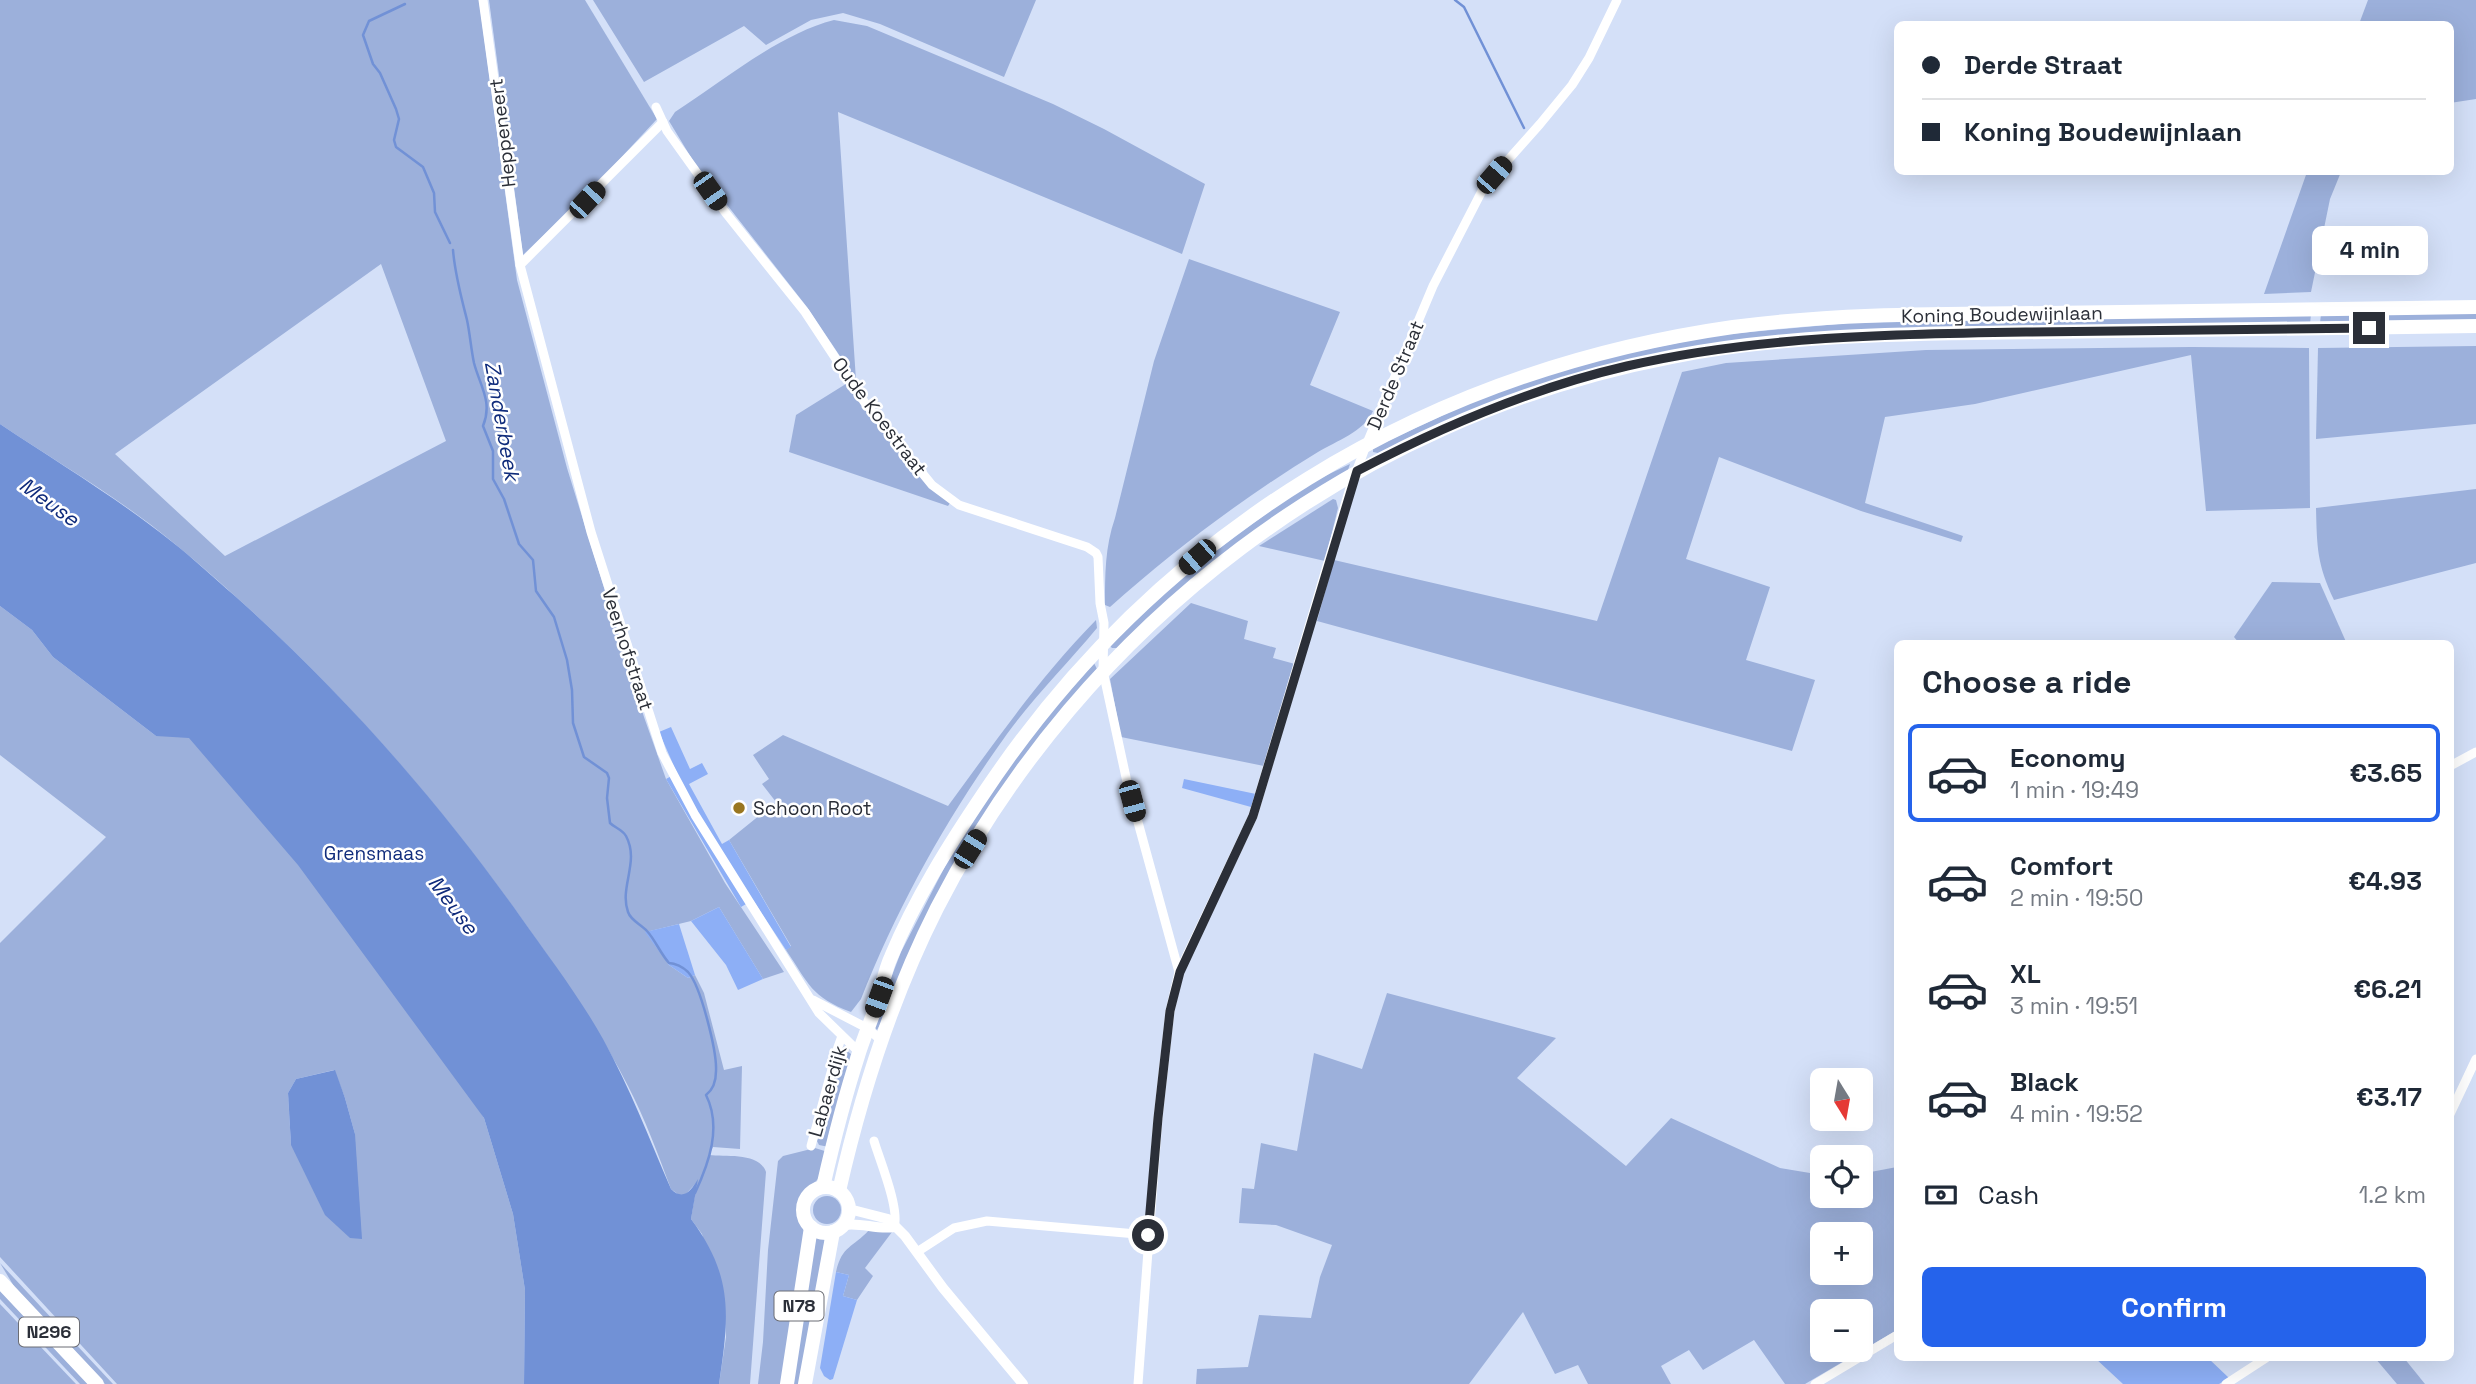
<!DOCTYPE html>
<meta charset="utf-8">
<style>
:root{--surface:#fff;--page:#f6f6f7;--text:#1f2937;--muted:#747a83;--line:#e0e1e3;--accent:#2563eb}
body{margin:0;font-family:"Space Grotesk",sans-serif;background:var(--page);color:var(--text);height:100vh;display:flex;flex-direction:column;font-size:26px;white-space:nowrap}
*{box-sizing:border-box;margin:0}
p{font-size:23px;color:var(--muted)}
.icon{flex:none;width:38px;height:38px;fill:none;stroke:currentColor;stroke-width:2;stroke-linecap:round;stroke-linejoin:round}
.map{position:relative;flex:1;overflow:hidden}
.sheet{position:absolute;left:1894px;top:640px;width:560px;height:721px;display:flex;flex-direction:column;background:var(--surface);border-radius:10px;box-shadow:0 7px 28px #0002}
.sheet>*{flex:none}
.banner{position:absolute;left:1894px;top:21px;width:560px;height:154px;border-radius:10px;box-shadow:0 7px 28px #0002;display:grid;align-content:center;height:154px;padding:0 28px;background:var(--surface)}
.needle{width:46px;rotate:169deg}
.fabs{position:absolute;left:1810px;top:1068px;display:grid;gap:14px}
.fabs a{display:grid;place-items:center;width:63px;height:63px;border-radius:10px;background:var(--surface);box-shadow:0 7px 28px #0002;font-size:35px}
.end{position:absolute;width:32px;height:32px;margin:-16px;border:9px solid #2b2f38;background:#fff;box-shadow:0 0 0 4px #fff}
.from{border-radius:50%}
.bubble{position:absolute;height:49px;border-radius:10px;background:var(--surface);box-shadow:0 7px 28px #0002;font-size:23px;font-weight:700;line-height:49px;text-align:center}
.car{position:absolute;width:21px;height:42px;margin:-21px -10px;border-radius:9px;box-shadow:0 0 5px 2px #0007;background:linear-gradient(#222 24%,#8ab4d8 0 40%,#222 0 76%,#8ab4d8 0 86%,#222 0)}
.banner b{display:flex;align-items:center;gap:24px;height:66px;font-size:26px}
.banner b+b{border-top:2px solid var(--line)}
.banner i{width:18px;height:18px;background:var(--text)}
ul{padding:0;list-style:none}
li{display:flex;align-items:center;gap:21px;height:98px;margin:0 14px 10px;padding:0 14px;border:4px solid transparent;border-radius:10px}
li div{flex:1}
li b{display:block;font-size:26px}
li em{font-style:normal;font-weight:700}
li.current{border-color:var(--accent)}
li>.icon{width:63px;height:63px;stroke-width:1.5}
h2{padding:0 28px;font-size:32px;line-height:84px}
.pay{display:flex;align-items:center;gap:18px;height:77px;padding:0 28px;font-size:26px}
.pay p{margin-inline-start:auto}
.action{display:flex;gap:14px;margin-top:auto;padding:14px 28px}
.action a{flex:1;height:80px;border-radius:10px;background:var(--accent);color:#fff;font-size:28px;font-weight:700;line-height:80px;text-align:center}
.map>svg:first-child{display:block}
.green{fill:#9cb0db;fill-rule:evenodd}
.forest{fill:#8daff6}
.water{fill:#7191d6}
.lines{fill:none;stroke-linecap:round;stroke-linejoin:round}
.stream{stroke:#7191d6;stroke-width:2.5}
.minor{stroke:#fff;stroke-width:9}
.tertiary{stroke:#fff;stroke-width:10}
.primary{stroke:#fff;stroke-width:14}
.route{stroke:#2b2f38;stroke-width:9}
.poi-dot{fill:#997620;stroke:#fff;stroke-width:2.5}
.labels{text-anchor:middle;stroke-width:5;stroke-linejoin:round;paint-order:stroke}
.shield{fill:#fff;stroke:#6b6d74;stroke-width:2}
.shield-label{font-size:18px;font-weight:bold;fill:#2b2f38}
.street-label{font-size:19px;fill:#2b2f38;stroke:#fff}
.poi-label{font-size:19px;fill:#2b2f38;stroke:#fff;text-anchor:start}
.park-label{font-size:19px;fill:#102c7c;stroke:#fff}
.water-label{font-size:21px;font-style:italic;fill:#0f2b7b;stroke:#fff}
</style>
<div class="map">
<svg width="2476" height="1384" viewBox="0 0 2476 1384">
<rect width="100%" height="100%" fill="#d4e0f8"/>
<g class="green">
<path d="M0 0H479L517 280 567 468 644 717 666 779 725 883 784 972 763 979 719 907 691 921 646 932 669 965 688 978 695 975 704 993 724 1070 742 1066 740 1149 713 1147 709 1155C726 1157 759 1152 766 1172L750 1384H719L726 1337 725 1319 702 1234 691 1219 697 1182 685 1195H679L671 1189C658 1154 645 1119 628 1086 599 1029 563 977 526 925 426 783 309 655 175 544 121 499 58 463 0 424ZM381 264 446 441 225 556 115 454Z"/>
<polygon points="489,0 585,0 657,119 591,190 523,255"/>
<polygon points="593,0 1036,0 1004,77 880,24 843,13 811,20 766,45 744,26 644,82"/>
<polygon points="2368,0 2476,0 2476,99 2450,103 2450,24 2359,24"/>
<path d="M834 20 867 26 1053 104 1104 129 1205 184 1182 254 838 112 856 380 807 307 695 164 669 121 675 112C723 81 779 34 834 20Z"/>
<polygon points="2307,172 2341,172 2330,199 2311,292 2264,294"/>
<path d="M1189 259 1340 312 1310 385 1373 411C1364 432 1336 441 1318 452 1244 497 1174 550 1110 607L1105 605C1105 574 1105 547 1115 518L1154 361Z"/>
<polygon points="2476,312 2476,322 2320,323 2321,314"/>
<polygon points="2311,314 2310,324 1847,332 1550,382 1468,412 1378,453 1373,452 1373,448 1484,396 1596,359 1718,335 1849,323"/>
<polygon points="2476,346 2476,424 2316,439 2318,348"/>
<polygon points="2191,347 2309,348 2310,508 2206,511 2191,355 1975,404 1885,417 1865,503 1963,536 1961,542 1861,511 1719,457 1686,559 1770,587 1746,660 1815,680 1792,751 1317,621 1334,560 1597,621 1682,372 1726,363 1926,350"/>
<path d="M849 382C879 424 908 472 950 503L948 506 789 452 796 415Z"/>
<path d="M1350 464 1348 470C1264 520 1188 579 1118 648H1112L1110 646 1178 579 1304 486Z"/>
<path d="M2476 489V563L2334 600C2317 564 2317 548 2316 508Z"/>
<polygon points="1333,499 1336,500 1338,508 1325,561 1259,546"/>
<polygon points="2272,582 2320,583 2347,644 2240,644 2234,637"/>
<polygon points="1191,603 1248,621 1244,639 1276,648 1273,658 1295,664 1264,766 1121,737 1110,679"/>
<path d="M0 606 32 630 53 657 156 736 179 710 534 1147 338 918 377 970 441 1046 484 1118 513 1214 525 1290 524 1384H117L0 1257V943L106 837 0 755ZM334 1070 345 1098 355 1134 291 1145 288 1093 296 1079Z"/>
<path d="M1096 620 1097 628C1068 663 1034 697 1007 734 948 816 898 905 861 999L851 1012C811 997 809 984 786 950L791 946 729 840 776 802 762 784 769 779 753 755 783 735 948 806C995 742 1040 677 1096 620Z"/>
<polygon points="1094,663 1097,669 1066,705 1010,778 877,1030 873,1025 901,952 957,843 1034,731"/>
<path d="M1387 993 1556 1038 1517 1078 1626 1166 1671 1118 1780 1168 1822 1175V1195H1860V1174L1897 1167V1330L1805 1384H1785L1754 1340 1703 1370 1689 1350 1661 1366 1671 1384H1588L1578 1365 1555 1374 1523 1312 1469 1384H1196L1197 1369 1248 1367 1259 1315 1311 1318 1320 1277 1332 1245 1276 1225 1239 1223 1242 1188 1254 1189 1261 1143 1297 1151 1314 1053 1362 1069ZM1822 1234H1860V1272H1822ZM1822 1311H1860V1349H1822Z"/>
<polygon points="847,1051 851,1054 829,1147 819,1145 817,1141 839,1054"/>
<polygon points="815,1148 828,1152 820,1177 806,1191 799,1204 799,1215 805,1227 782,1384 758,1384 763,1342 768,1250 778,1161 783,1156"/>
<circle cx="827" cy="1210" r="14"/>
<path d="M869 1230 892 1232 865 1268 873 1276 857 1300 843 1296 849 1275 836 1272C842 1245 853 1248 869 1230Z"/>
<polygon points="816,1237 825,1239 801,1384 792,1384"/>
<polygon points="0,1263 113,1384 105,1384 15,1288"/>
<polygon points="0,1290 89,1384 80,1384 0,1299"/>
<polygon points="0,1304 76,1384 0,1384"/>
<polygon points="2375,1358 2404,1358 2425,1384 2397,1384"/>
</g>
<g class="forest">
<polygon points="671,727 690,769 702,763 708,774 689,784 722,844 729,840 791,947 786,950 753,900 741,907 666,779 677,773 659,732"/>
<polygon points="1184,779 1256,794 1251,807 1182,788"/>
<polygon points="719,907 763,979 738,990 726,965 691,921"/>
<polygon points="679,924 695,975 688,978 669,965 645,932"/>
<polygon points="836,1272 849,1275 843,1296 857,1300 833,1379 830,1380 824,1376 820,1368"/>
<polygon points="2095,1358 2208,1358 2229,1378 2219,1384 2123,1384"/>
</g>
<g class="water">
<path d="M0 424C57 462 117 498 171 541 193 558 214 578 235 596 342 692 437 799 520 916 548 956 579 996 603 1039 630 1088 649 1138 671 1189 683 1201 691 1191 698 1179L691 1219C734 1277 729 1316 719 1384H524L525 1290 513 1214 484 1118 298 865 189 738 156 736 53 657 32 630 0 606Z"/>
<polygon points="335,1070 345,1098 355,1134 362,1239 350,1238 325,1215 291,1145 288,1093 296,1079"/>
</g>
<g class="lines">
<g class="stream">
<polyline points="1455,0 1464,7 1524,128"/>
<polyline points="405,4 369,21 363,35 373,64 380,73 396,109 399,119 394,140 396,147 423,167 434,193 435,212 450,243"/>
<path d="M453 250C455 275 461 296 467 320 470 334 471 349 474 363 480 386 493 402 483 426L493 451V479L504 499 519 544 533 560 536 591 554 617 567 660 572 690 573 723 584 757 607 773 609 778 607 798 610 823C615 828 622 829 626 836 640 862 619 887 628 912 631 921 641 924 647 931 656 941 660 953 669 963 675 963 683 967 688 972 701 986 717 1052 716 1071 716 1081 714 1089 706 1095 722 1127 709 1163 695 1193"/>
</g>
<g class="minor">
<polyline points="483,0 520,265 591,532 662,753 695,815 819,1013 859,1052"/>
<polyline points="656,107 667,131 725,212 805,312 865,403 932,485 959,505 1087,547 1096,553 1098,557 1100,603 1104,623 1103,671 1127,782 1179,972"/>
<polyline points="520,265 663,122"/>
<polyline points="2450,766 2476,752"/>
<polyline points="813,1000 867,1028 882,1041"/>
<polyline points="2450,1114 2476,1059"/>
<path d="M874 1141C880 1161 900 1209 894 1227"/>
<polyline points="811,1146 838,1047 842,1036"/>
<polyline points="917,1252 954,1228 987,1221 1148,1235"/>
<polyline points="1138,1384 1158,1118 1170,1011 1179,972 1253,816 1350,488 1367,443 1433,286 1484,187 1540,124 1572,85 1589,58 1617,0"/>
<polyline points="1815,1384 1897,1335"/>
<polyline points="2226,1384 2266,1358"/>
</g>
<g class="tertiary">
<polyline points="849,1209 888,1219 905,1236 943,1288 1023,1384"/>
<path d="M844 1225C861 1222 877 1230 894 1227"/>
</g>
<g class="primary">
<path d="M823 1187C833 1143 844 1099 858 1056 864 1036 873 1017 879 997 883 983 885 970 891 957 915 899 949 845 984 793 1158 532 1424 371 1733 327 1837 313 1943 314 2047 313 2190 311 2333 309 2476 307"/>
<circle cx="826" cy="1210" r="23"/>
<path d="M839 1191C861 1094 892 997 937 908 1083 623 1357 417 1671 357 1793 333 1918 334 2042 332 2187 330 2331 328 2476 326"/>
<polyline points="0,1281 97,1384"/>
<polyline points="787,1384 811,1227"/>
<polyline points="805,1384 833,1232"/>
</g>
</g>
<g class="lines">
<path class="route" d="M1148 1235 1158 1118 1170 1011 1180 972 1253 816 1357 471C1443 426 1532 388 1627 366 1758 336 1892 334 2026 332 2140 331 2254 329 2369 328"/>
</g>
<circle class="poi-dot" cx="739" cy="808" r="7"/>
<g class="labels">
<g class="shield">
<rect x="774.5" y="1291.5" width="49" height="29" rx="5"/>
<rect x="19" y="1317.5" width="60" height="29" rx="5"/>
</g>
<g class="shield-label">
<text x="799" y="1312">N78</text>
<text x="49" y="1338">N296</text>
</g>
<g class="street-label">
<text transform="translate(502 133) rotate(-97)" y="7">Heppeneert</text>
<text transform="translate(2002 314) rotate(-1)" y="7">Koning Boudewijnlaan</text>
<text transform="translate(1395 375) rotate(-67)" y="7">Derde Straat</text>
<text transform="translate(880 416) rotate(53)" y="7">Oude Koestraat</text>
<text transform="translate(628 649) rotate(72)" y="7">Veerhofstraat</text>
<text transform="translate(827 1091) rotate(-74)" y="7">Labaerdijk</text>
</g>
<g class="poi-label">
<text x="753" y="815">Schoon Root</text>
</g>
<g class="park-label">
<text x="374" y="860">Grensmaas</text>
</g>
<g class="water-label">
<text transform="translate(502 421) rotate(80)" y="7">Zanderbeek</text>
<text transform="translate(49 502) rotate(36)" y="7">Meuse</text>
<text transform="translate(453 905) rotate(53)" y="7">Meuse</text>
</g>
</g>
</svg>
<div class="fabs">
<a><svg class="needle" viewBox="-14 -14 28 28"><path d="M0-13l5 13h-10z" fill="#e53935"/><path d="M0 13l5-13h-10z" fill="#747a83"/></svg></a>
<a><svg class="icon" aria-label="locate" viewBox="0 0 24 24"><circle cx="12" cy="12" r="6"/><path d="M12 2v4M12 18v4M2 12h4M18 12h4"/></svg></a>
<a>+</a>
<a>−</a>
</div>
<i class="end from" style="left:1148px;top:1235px"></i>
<i class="end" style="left:2369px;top:328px"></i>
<div class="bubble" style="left:2312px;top:226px;width:116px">4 min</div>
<i class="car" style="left:1494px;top:175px;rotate:41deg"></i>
<i class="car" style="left:710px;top:191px;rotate:145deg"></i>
<i class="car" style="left:587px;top:200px;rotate:43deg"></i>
<i class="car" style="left:1197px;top:557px;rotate:229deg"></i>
<i class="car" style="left:1132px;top:801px;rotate:165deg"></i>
<i class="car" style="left:970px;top:849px;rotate:32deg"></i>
<i class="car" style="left:879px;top:997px;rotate:200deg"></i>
<div class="banner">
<b><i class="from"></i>Derde Straat</b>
<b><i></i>Koning Boudewijnlaan</b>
</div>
<section class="sheet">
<h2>Choose a ride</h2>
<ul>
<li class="current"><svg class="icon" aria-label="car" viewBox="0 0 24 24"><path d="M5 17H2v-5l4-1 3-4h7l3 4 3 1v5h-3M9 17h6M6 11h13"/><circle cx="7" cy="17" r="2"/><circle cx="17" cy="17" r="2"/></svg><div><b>Economy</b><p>1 min · 19:49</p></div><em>€3.65</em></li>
<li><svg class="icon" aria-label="car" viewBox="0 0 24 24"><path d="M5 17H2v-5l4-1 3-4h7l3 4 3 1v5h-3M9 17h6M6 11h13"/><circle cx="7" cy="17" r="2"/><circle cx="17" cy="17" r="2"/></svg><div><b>Comfort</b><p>2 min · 19:50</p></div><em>€4.93</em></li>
<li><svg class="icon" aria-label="car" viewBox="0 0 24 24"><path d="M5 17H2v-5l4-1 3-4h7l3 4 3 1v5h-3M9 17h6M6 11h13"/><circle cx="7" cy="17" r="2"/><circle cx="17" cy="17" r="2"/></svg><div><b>XL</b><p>3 min · 19:51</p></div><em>€6.21</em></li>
<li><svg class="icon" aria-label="car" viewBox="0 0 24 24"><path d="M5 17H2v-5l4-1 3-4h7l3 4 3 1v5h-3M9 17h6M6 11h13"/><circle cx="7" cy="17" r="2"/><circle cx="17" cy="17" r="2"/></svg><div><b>Black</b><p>4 min · 19:52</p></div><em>€3.17</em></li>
</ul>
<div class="pay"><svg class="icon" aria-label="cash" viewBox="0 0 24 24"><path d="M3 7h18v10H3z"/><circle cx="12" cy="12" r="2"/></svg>Cash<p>1.2 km</p></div>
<div class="action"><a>Confirm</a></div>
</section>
</div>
